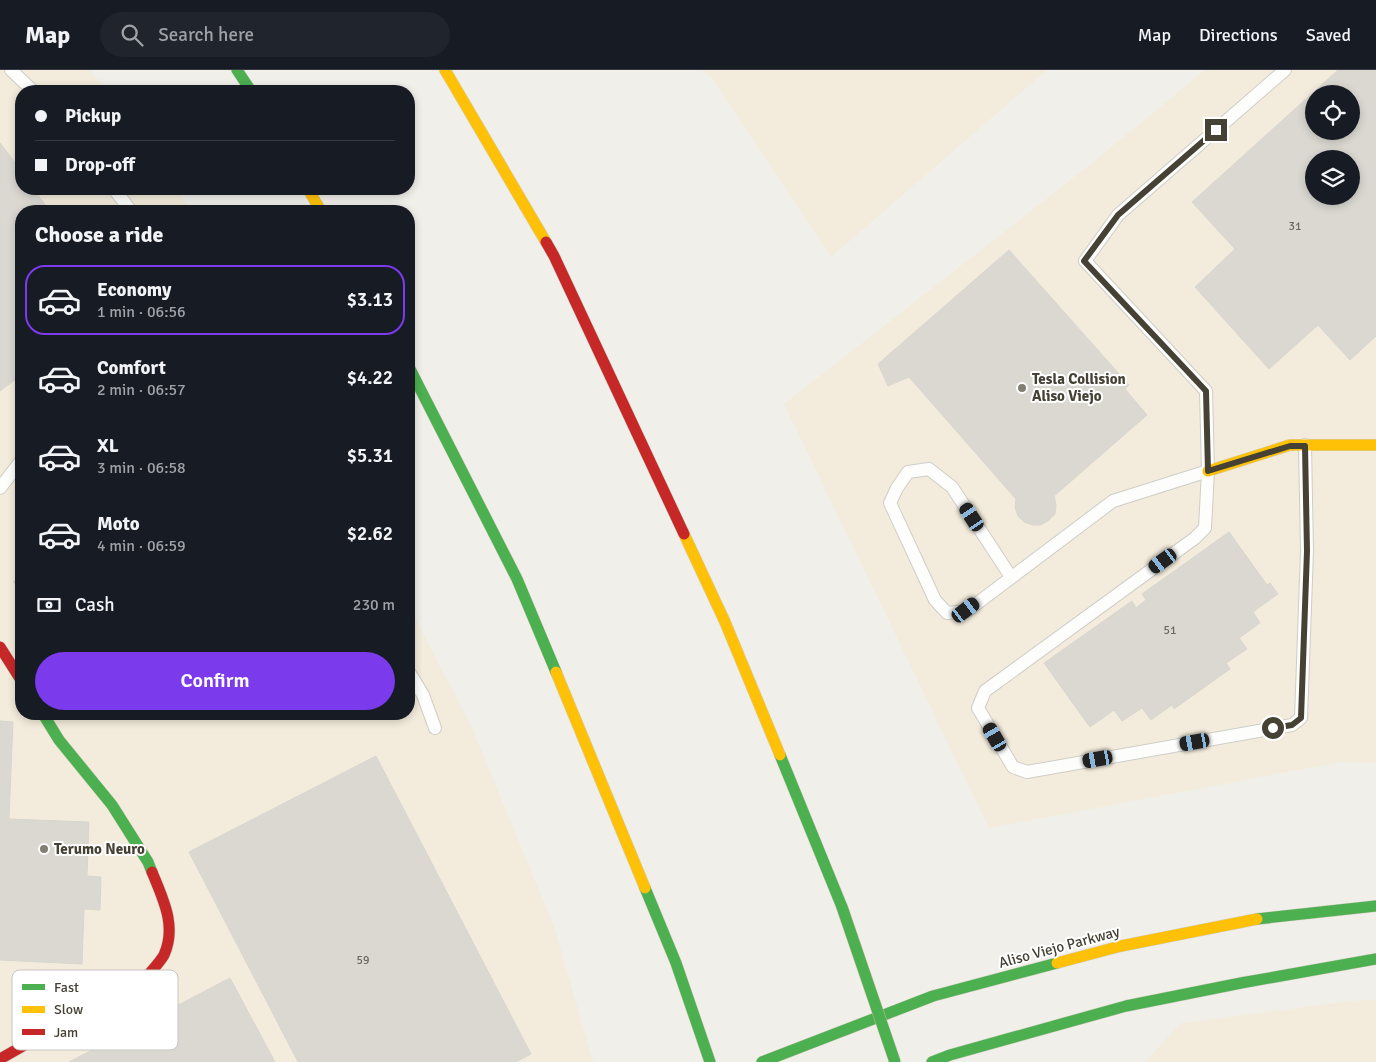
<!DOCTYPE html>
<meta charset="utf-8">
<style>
:root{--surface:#171b24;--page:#20242c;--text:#f1f3f6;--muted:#9ea1a6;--line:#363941;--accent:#7c3aed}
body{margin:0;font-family:Signika,sans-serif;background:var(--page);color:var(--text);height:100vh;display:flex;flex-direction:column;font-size:19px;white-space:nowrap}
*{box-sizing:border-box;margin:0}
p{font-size:16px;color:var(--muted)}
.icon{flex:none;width:28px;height:28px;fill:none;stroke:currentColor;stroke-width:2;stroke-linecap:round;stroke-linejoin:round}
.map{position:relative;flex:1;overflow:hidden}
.panel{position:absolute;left:15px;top:135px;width:400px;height:515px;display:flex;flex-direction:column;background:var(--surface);border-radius:20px;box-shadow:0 2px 8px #0003}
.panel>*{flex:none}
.banner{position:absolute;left:15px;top:15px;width:400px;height:110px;border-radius:20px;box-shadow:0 2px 8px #0003;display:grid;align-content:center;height:110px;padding:0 20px;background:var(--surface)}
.controls{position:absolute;left:1305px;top:15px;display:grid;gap:10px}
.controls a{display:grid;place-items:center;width:55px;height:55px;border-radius:50%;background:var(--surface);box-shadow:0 2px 8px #0003;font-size:25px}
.end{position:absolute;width:22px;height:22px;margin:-11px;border:6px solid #464135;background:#fff;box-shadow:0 0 0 2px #fff}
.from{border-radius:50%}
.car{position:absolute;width:15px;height:30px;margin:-15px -8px;border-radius:6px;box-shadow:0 0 4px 1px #0007;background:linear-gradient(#222 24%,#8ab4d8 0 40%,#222 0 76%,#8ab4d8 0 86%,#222 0)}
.banner b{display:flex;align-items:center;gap:18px;height:48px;font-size:19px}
.banner b+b{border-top:1px solid var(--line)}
.banner i{width:12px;height:12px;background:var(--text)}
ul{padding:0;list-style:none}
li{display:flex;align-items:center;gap:15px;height:70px;margin:0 10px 8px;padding:0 10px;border:2px solid transparent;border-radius:20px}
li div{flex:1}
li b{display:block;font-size:19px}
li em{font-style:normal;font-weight:600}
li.current{border-color:var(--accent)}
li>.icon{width:45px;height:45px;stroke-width:1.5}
h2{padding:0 20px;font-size:22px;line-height:60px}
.pay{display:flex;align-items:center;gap:12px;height:55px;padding:0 20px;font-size:19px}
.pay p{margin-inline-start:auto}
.cta{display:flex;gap:10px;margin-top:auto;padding:10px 20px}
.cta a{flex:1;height:58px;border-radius:30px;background:var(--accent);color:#fff;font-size:20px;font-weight:600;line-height:58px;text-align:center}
header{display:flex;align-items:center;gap:30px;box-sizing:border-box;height:70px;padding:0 25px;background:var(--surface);border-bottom:1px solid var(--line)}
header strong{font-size:24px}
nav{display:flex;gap:28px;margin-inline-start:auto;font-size:18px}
.search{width:350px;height:45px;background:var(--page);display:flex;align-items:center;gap:12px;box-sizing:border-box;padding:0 18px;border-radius:28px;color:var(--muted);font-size:19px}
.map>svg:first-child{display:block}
.commercial{fill:#f3ecdc;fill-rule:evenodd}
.building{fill:#dad8d1;stroke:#d8d6cf;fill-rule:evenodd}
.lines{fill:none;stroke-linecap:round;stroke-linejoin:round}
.lane-casing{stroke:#cecdc7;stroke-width:14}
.fast-casing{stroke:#d0cdc0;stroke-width:12}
.slow-casing{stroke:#d0cdc0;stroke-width:12}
.jam-casing{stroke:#d0cdc0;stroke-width:12}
.path{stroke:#d1cfca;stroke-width:3;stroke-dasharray:2.5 2.5;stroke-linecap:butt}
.lane{stroke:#fdfdfc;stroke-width:12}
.fast{stroke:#4caf50;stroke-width:11}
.slow{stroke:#ffc107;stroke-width:11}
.jam{stroke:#c62828;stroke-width:11}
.fast-bridge-casing{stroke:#c8bea4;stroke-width:12;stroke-linecap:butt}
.fast-bridge{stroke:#4caf50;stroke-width:11}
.route{stroke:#464135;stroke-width:6}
.poi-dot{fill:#827e74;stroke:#fff;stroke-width:2}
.labels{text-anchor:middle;stroke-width:4;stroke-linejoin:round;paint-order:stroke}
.number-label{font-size:12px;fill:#6c685d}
.poi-label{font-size:15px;font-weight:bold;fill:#464135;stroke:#fff;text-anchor:start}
.street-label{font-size:15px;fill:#464135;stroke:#fff}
.key{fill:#fff;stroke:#c8c6c2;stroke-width:1}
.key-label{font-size:14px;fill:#464135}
</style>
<header>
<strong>Map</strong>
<div class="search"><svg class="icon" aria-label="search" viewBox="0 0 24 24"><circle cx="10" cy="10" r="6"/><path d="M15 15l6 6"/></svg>Search here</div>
<nav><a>Map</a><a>Directions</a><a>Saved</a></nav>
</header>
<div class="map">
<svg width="1376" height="992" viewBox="0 0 1376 992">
<rect width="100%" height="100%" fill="#f0efe9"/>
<g class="commercial">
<polygon points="0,0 90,0 106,21 21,21 21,119 177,119 191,141 21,141 21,644 409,644 409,536 472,658 555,859 593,992 0,992"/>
<polygon points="701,0 1047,0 831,187 711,7"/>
<path d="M1205 0H1376V693L1341 692 989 758 784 334 1082 101ZM1314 24H1351V61H1314ZM1314 89H1351V126H1314Z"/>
<polygon points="1376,930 1376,992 1145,992 1181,953 1350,931"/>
</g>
<g class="building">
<path d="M1338 0H1376V266L1350 290 1318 255 1269 299 1195 217 1235 179 1192 132ZM1314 24H1351V61H1314ZM1314 89H1351V126H1314Z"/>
<polygon points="0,73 21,100 21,119 36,119 38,121 36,123 50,141 21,141 21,305 0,321"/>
<polygon points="1009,180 1129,315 1125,319 1147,345 1054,426 1056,435 1055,444 1049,450 1041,455 1033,455 1024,452 1018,446 1015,437 1016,429 909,307 888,316 878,294"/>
<polygon points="1229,462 1267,515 1270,513 1278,524 1253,542 1260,553 1239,568 1247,579 1226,593 1230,599 1174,639 1172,635 1151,650 1142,638 1122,651 1114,640 1090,657 1044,593 1132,531 1136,538 1146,530 1142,524"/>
<polygon points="0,651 13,652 9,749 89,752 87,806 101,807 100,840 84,839 82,894 0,890"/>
<polygon points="376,686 531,984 516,992 298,992 189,782"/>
<polygon points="230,908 275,992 69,992"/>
</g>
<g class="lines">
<defs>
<g id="lane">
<polyline points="11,0 33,21"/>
<polyline points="1285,0 1118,145 1085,191 1206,321 1208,401 1205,458 1195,468 985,621 978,638 1013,697 1027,702 1292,655 1301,648 1307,481 1305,375"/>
<polyline points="114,119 131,141"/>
<polyline points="0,418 21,391"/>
<polyline points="1011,507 952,417 929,399 908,402 897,418 890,433 935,530 947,543 967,541 1113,431 1208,401"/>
<polyline points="409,602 423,625 435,658"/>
</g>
<g id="fast">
<polyline points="237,0 251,21"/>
<polyline points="409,297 517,509 556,602"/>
<polyline points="43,644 59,670 112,735 148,792 152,802"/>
<polyline points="780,685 842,837"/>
<polyline points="645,818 676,893 710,992"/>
<polyline points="1257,849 1376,836"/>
<polyline points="762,992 933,926 1057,893"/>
<polyline points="932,992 950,985 1126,936 1241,913 1376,889"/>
</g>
<g id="slow">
<polyline points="445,0 546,172"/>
<polyline points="308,119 321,141"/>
<polyline points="1208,401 1290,375 1376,375"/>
<polyline points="684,464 725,552 780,685"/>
<polyline points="556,602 645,818"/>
<polyline points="1057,893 1121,876 1257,849"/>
</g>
<g id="jam">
<polyline points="546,172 554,186 684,464"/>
<polyline points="0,577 21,610"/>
<path d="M0 989 149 904C154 898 160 892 164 885 177 856 163 829 152 802"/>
</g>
</defs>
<use href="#lane" class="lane-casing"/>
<use href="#fast" class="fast-casing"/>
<use href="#slow" class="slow-casing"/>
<use href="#jam" class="jam-casing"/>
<g class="path">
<polyline points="14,511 21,516"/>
<polyline points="21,520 21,533"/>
</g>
<use href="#lane" class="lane"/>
<use href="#fast" class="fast"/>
<use href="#slow" class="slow"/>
<use href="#jam" class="jam"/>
<defs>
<polyline id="fast-bridge" points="842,837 895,992"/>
</defs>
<use href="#fast-bridge" class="fast-bridge-casing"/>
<use href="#fast-bridge" class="fast-bridge"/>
</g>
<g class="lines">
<polyline class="route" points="1216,60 1118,145 1084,191 1206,321 1208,401 1290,376 1305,376 1307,481 1301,648 1292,655 1273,658"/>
</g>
<g class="poi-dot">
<circle cx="1022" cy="318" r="5"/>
<circle cx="44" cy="779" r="5"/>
</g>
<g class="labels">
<g class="number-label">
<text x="1295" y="160">31</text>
<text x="1170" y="564">51</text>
<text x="363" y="894">59</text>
</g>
<g class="poi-label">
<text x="1032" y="314">Tesla Collision<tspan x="1032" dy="17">Aliso Viejo</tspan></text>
<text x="54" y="784">Terumo Neuro</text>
</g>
<g class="street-label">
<text transform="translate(1059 877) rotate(-15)" y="5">Aliso Viejo Parkway</text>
</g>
</g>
<rect x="12" y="900" width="166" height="80" rx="8" class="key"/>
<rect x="22" y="914" width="23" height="6" fill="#4caf50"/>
<rect x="22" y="936" width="23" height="7" fill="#ffc107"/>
<rect x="22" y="959" width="23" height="6" fill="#c62828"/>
<g class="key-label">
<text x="54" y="922">Fast</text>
<text x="54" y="944">Slow</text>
<text x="54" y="967">Jam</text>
</g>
</svg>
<div class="controls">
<a><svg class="icon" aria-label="locate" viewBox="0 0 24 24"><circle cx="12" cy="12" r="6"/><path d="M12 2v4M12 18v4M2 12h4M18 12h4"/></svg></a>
<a><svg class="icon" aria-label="layers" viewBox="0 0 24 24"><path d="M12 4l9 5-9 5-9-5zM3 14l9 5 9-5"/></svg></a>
</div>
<i class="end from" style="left:1273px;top:658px"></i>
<i class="end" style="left:1216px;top:60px"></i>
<i class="car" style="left:972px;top:447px;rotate:327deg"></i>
<i class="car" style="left:1163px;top:491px;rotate:234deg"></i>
<i class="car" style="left:966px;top:540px;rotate:53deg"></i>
<i class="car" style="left:995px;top:667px;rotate:330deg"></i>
<i class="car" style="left:1195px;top:672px;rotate:260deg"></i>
<i class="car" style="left:1098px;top:689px;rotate:260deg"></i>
<div class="banner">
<b><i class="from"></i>Pickup</b>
<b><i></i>Drop-off</b>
</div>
<section class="panel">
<h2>Choose a ride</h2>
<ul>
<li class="current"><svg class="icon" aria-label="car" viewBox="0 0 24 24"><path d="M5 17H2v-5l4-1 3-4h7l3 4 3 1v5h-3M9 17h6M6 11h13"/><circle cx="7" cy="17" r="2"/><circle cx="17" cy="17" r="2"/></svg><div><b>Economy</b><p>1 min · 06:56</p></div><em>$3.13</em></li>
<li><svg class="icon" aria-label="car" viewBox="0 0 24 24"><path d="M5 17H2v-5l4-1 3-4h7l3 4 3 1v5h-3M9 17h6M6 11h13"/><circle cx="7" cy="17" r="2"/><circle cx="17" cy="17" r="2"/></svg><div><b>Comfort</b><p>2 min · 06:57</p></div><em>$4.22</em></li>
<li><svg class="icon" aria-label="car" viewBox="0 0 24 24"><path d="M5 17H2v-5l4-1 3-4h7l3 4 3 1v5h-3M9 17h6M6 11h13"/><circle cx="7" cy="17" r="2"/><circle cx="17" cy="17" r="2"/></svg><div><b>XL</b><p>3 min · 06:58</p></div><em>$5.31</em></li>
<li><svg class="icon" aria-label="car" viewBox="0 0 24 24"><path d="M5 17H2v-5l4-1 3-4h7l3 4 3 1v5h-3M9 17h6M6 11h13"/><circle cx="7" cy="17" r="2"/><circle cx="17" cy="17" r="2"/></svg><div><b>Moto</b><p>4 min · 06:59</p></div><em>$2.62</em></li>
</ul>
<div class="pay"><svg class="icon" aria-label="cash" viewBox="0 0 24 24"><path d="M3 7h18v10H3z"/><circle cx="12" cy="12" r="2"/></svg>Cash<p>230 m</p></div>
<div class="cta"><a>Confirm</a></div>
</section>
</div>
